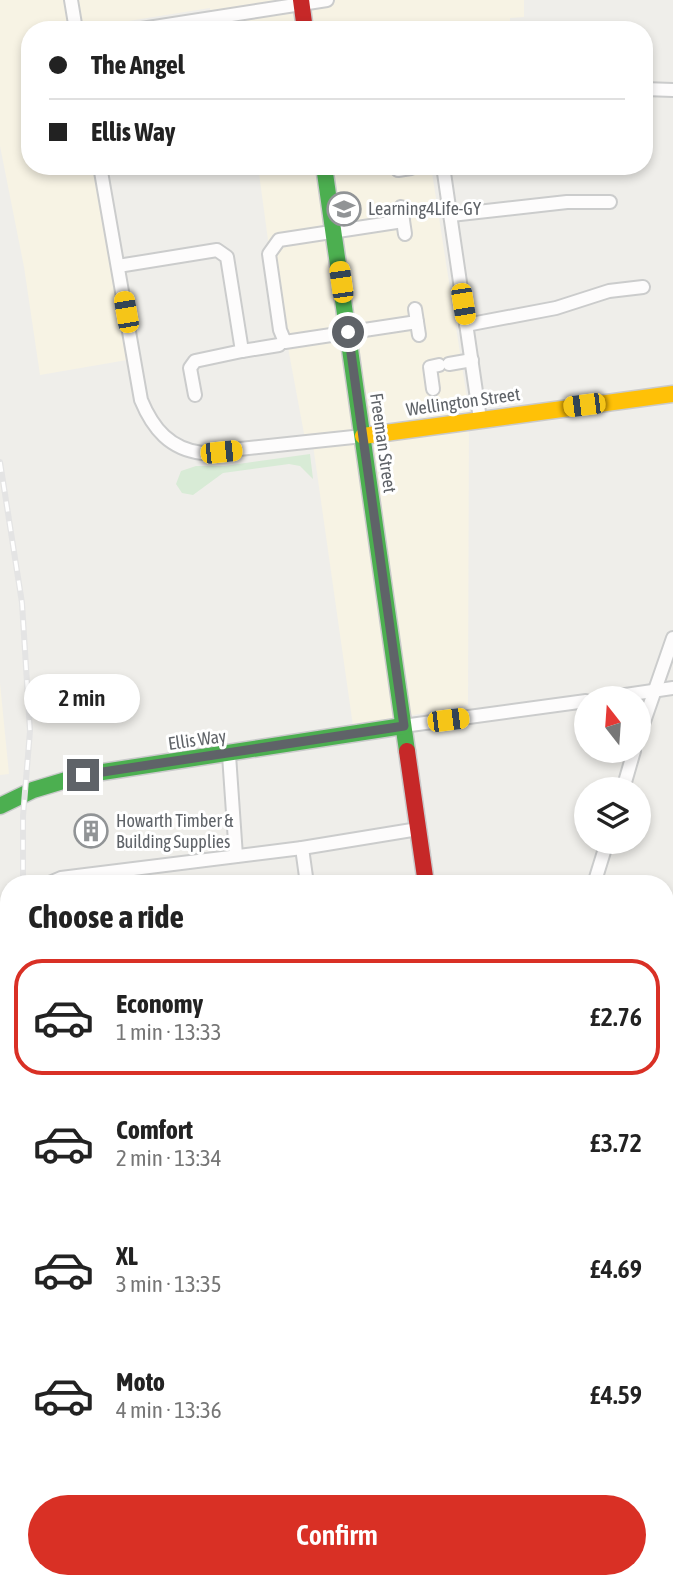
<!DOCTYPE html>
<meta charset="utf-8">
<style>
:root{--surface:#fff;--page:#f6f6f6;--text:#222;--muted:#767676;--line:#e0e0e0;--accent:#d93025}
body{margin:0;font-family:"Asap Condensed",sans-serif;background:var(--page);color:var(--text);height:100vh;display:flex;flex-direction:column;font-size:26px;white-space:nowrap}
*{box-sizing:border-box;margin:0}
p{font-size:23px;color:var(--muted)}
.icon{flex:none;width:38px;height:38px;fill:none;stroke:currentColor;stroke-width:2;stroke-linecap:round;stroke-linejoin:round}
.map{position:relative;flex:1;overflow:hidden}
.panel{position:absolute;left:0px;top:875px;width:674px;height:714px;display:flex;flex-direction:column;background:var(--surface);border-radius:28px 28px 0 0;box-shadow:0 4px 10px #0003}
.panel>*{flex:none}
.banner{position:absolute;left:21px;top:21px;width:632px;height:154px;border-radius:28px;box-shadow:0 4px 10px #0003;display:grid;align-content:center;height:154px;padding:0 28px;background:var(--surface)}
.needle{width:46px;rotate:343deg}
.fabs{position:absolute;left:574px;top:686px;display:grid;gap:14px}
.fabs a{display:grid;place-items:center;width:77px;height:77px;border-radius:50%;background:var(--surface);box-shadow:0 4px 10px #0003;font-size:35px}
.end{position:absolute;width:32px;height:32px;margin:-16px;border:9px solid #5f6368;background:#fff;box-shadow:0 0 0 4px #fff}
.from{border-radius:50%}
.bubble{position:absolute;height:49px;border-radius:24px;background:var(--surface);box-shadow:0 4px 10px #0003;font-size:23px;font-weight:600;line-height:49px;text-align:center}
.car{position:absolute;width:21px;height:42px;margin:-21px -10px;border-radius:9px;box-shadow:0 0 5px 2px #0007;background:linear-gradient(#f5c518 24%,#345 0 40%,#f5c518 0 76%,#345 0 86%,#f5c518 0)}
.banner b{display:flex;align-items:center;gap:24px;height:66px;font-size:26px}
.banner b+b{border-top:2px solid var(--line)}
.banner i{width:18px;height:18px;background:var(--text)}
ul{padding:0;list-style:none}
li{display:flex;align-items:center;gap:21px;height:116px;margin:0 14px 10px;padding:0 14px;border:4px solid transparent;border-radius:28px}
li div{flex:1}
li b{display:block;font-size:26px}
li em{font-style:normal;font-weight:600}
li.active{border-color:var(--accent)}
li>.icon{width:63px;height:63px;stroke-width:1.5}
h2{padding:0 28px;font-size:32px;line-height:84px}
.primary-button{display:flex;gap:14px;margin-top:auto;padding:14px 28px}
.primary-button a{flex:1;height:80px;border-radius:42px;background:var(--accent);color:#fff;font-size:28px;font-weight:600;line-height:80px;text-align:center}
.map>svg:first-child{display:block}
.commercial{fill:#f7f3e4}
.industrial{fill:#dfddda}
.green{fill:#d8ebd6}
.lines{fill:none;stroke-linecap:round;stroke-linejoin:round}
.street-casing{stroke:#cbcccc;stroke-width:16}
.fast-casing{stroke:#cacacb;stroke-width:19}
.slow-casing{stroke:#cacacb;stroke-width:19}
.jam-casing{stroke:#cacacb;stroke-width:19}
.street{stroke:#fdfcfc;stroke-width:12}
.fast{stroke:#4caf50;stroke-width:16}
.slow{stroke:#ffc107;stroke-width:16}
.jam{stroke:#c62828;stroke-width:16}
.rail-casing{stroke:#e4e4e4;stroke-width:6}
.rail{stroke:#fff;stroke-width:3.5;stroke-dasharray:10;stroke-linecap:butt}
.route{stroke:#5f6368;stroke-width:9}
.labels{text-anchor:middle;stroke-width:6;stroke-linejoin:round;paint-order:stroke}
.poi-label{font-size:18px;fill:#5f6368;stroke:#fff;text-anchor:start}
.street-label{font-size:18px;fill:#5f6368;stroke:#fff}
</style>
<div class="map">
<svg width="673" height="1589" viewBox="0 0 673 1589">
<rect width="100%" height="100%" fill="#efeeea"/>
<g class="commercial">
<polygon points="0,0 524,0 524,17 510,18 510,30 239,30 237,22 213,26 210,8 72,30 30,30 30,166 95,166 127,360 40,375 24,267 0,146"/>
<polygon points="258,166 431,166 469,411 468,705 353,726 312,438 305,439 268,240"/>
<polygon points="0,683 9,774 0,775"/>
</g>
<polygon class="industrial" points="0,1251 9,1287 9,1541 0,1538"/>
<g class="green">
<polygon points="310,454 313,479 300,466 289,464 223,473 193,495 182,493 176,484 181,471 196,466 224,466"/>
<polygon points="0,1087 9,1087 9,1183 0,1151"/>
</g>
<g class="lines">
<defs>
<g id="street">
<polyline points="71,0 76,30"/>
<polyline points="135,30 327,0"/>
<polyline points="644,89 673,90"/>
<path d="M100 166 141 400C153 429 170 449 202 453L363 436"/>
<polyline points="397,166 398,170 411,168"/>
<polyline points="422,166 423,166"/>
<polyline points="443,166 480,419"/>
<polyline points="401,207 405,234"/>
<polyline points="451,215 567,202 610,202"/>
<polyline points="403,221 279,240 269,254 280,330 285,342 417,322"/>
<polyline points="118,266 217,250 227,257 242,351 195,361 190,368 195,395"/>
<polyline points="415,309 419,335"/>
<polyline points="466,325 556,308 609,291 643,287"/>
<polyline points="242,351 279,345"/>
<polyline points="449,364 472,360"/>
<polyline points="433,389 430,367 439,365"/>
<polyline points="605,698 673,688"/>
<polyline points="403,726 586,701"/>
<polyline points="639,736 673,638"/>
<polyline points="229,755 236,856"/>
<polyline points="623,789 634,751"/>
<polyline points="302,848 307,884"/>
<polyline points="47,884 61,878 302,848 418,829"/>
<polyline points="594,884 607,842"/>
<polyline points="665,1215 673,1214"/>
<polyline points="665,1544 673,1558"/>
<polyline points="404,1580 405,1589"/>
<polyline points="510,1589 525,1586"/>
</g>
<g id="fast">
<polyline points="324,166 407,751"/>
<polyline points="0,806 33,790 83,775 403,726"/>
<polyline points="665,1011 673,1010"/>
<polyline points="524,1580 526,1589"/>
</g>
<g id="slow">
<polyline points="363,436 673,394"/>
<polyline points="125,1580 130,1589"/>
</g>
<g id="jam">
<polyline points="301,0 305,30"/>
<polyline points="407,751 426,884"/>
<polyline points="0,1077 9,1076"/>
<polyline points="0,1198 9,1230"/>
</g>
</defs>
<use href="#street" class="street-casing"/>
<use href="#fast" class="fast-casing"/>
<use href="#slow" class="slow-casing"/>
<use href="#jam" class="jam-casing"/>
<use href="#street" class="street"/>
<use href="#fast" class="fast"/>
<use href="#slow" class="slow"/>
<use href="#jam" class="jam"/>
<defs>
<g id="rail">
<polyline points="0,462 22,603 30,731 23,816 23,884"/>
<polyline points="0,1030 9,989"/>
</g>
</defs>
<use href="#rail" class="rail-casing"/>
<use href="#rail" class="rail"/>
</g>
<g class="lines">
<polyline class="route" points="83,775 404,726 348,332"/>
</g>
<defs>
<symbol id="school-ring" viewBox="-11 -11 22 22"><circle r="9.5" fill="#fff" stroke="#919496" stroke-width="1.5"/><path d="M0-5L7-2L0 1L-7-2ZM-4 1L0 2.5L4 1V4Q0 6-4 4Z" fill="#919496"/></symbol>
<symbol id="building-ring" viewBox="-11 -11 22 22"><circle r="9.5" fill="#fff" stroke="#919496" stroke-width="1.5"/><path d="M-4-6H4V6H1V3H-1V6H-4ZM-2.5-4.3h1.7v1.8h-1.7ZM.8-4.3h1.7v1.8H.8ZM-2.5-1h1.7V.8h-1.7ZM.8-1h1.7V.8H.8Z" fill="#919496"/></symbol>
</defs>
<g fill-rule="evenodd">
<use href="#school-ring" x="325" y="190" width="38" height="38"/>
<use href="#building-ring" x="72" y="812" width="38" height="38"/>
</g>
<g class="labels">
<g class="poi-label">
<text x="368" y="215">Learning4Life-GY</text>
<text x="116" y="827">Howarth Timber &amp;<tspan x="116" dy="21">Building Supplies</tspan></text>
</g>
<g class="street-label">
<text transform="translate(463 402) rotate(-8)" y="6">Wellington Street</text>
<text transform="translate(383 443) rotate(82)" y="6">Freeman Street</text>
<text transform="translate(197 740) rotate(-8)" y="6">Ellis Way</text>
</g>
</g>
</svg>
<div class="fabs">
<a><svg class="needle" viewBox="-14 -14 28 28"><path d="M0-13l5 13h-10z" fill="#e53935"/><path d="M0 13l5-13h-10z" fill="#767676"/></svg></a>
<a><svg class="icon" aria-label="layers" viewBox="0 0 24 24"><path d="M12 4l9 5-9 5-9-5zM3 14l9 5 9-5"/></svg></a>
</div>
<i class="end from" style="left:348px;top:332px"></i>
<i class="end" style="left:83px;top:775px"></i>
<div class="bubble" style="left:24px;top:674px;width:116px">2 min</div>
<i class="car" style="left:341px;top:282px;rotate:352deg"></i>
<i class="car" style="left:463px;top:304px;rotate:171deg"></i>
<i class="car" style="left:126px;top:312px;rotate:350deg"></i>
<i class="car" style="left:584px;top:405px;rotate:263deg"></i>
<i class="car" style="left:221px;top:452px;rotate:84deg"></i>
<i class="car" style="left:448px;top:720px;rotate:83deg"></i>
<div class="banner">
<b><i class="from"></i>The Angel</b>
<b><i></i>Ellis Way</b>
</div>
<section class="panel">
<h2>Choose a ride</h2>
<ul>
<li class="active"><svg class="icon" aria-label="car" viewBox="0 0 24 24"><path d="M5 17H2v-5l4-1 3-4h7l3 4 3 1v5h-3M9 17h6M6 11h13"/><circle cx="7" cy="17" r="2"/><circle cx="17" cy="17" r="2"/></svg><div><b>Economy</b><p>1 min · 13:33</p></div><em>£2.76</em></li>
<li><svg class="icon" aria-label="car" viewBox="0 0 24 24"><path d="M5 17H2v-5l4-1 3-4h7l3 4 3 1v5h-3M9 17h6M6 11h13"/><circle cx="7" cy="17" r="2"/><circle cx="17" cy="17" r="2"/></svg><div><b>Comfort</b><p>2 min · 13:34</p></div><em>£3.72</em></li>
<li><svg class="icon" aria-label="car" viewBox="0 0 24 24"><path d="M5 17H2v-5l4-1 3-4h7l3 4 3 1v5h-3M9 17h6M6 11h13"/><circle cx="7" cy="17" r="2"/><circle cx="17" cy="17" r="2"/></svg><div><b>XL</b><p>3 min · 13:35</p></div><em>£4.69</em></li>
<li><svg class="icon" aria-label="car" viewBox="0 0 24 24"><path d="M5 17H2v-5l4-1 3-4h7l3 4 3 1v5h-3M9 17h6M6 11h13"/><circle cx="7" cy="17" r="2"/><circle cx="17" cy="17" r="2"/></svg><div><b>Moto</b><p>4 min · 13:36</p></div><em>£4.59</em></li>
</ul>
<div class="primary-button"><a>Confirm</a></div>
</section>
</div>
